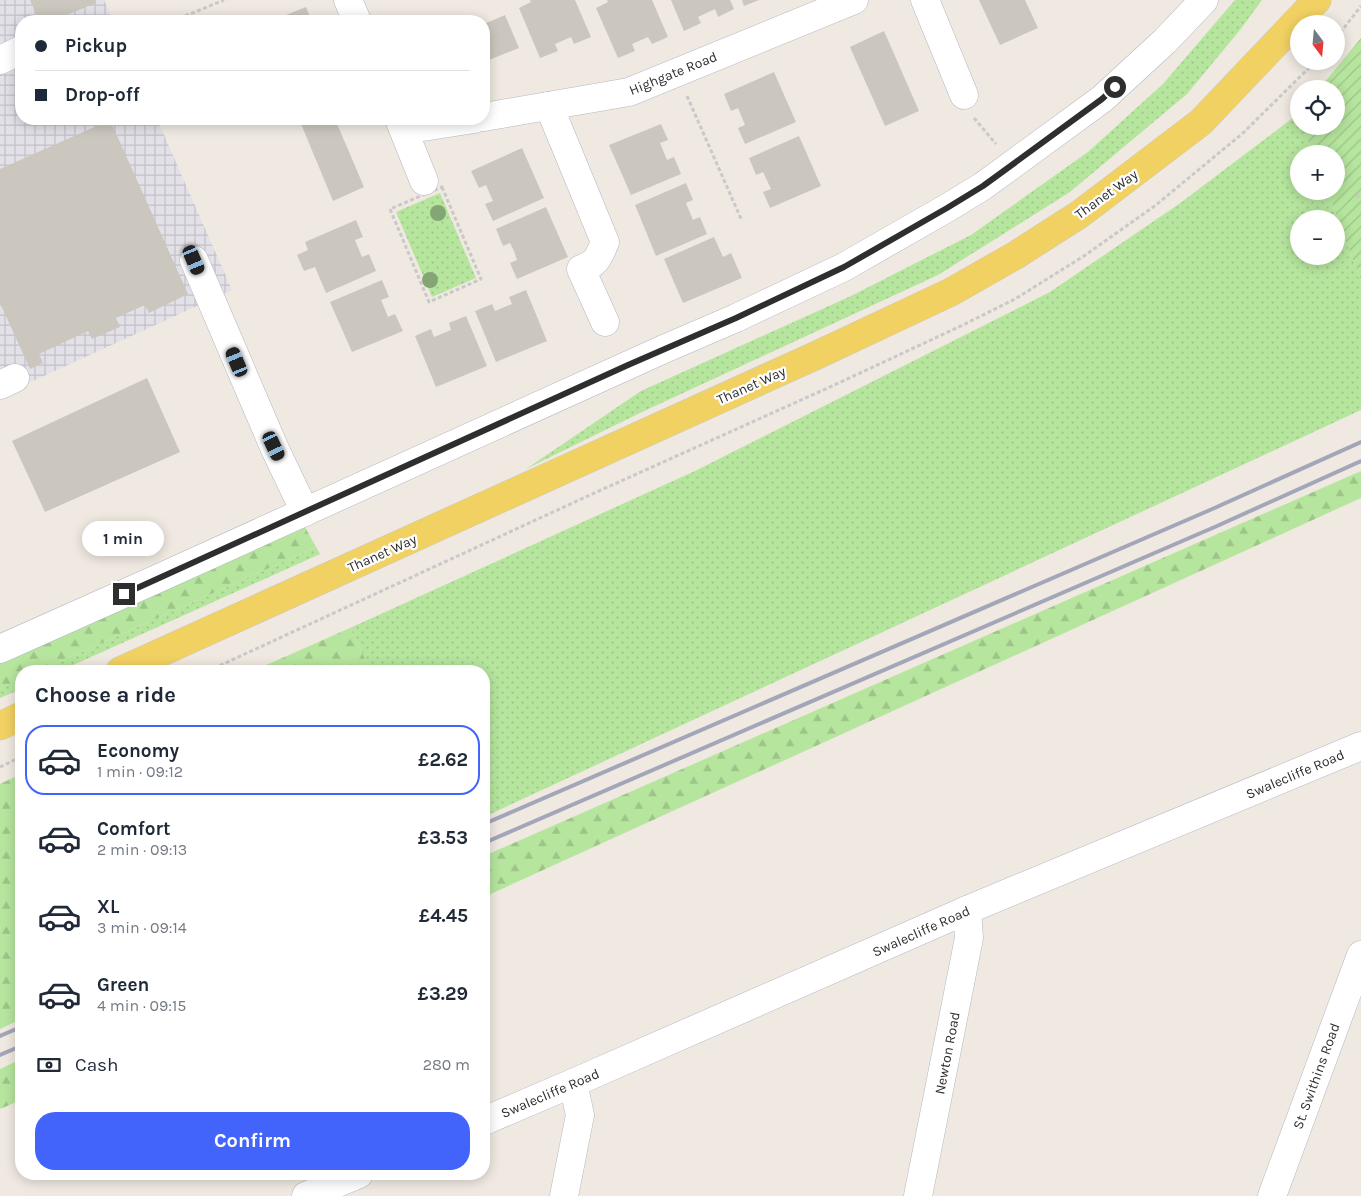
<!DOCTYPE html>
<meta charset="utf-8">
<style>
:root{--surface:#fff;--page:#f6f6f7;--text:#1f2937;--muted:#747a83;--line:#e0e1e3;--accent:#4264fb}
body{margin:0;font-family:Karla,sans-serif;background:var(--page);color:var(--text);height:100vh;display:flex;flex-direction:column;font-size:19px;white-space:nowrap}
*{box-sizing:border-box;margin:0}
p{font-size:16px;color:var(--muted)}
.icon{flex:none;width:28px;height:28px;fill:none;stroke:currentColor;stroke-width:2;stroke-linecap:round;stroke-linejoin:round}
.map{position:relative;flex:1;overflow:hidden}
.sheet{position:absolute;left:15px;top:665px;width:475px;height:515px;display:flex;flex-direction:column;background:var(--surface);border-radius:20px;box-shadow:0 2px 12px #0003}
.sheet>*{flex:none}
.banner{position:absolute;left:15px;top:15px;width:475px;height:110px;border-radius:20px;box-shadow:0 2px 12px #0003;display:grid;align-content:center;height:110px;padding:0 20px;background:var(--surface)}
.needle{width:32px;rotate:164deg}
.fabs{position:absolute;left:1290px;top:15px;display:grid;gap:10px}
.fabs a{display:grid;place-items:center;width:55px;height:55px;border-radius:50%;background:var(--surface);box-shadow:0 2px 12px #0003;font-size:25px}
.end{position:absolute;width:22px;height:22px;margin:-11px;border:6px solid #2e2e2e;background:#fff;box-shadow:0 0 0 2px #fff}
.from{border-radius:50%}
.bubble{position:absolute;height:35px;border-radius:18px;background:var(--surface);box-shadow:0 2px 12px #0003;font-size:16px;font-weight:700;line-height:35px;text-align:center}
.car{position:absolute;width:15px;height:30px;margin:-15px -8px;border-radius:6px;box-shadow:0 0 4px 1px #0007;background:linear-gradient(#222 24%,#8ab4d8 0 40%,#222 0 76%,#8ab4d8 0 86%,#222 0)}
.banner b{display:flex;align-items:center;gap:18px;height:48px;font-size:19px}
.banner b+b{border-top:1px solid var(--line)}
.banner i{width:12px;height:12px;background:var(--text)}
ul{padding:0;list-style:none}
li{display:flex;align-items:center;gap:15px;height:70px;margin:0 10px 8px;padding:0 10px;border:2px solid transparent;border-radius:20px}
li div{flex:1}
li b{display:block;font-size:19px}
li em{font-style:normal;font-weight:700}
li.current{border-color:var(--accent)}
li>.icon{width:45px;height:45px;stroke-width:1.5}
h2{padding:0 20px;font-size:22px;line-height:60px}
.pay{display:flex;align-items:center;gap:12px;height:55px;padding:0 20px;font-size:19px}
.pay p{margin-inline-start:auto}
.button{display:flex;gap:10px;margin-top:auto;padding:10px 20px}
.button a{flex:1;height:58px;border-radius:20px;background:var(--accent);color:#fff;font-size:20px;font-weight:700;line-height:58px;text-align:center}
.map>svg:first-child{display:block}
.industrial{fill:url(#industrial-grid)}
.grass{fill:url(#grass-dots);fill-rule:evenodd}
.forest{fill:url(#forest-firs)}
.garden{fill:url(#garden-furrows)}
.building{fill:#cbc7bf}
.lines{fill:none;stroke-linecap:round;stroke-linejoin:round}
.minor-casing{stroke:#b4b7c1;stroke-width:29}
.major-casing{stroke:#c9c9c9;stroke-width:29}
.path{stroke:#c9c9c9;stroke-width:3;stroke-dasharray:4 2.5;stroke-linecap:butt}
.minor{stroke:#fff;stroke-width:28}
.major{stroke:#f2d163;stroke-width:28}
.rail{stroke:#a3a6b8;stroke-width:4}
.tree{fill:#84a574}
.route{stroke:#2e2e2e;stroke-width:6}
.labels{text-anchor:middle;stroke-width:4.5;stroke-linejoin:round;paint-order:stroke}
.street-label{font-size:14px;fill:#2e2e2e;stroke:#fff}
</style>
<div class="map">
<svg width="1361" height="1196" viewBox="0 0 1361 1196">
<defs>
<pattern id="industrial-grid" width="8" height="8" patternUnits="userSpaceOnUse" patternTransform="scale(1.25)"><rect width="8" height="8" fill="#e3e1e8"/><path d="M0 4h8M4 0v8" fill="none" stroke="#c3c1c7"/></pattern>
<pattern id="grass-dots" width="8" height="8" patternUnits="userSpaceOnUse" patternTransform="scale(1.25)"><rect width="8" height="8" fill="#b6e59e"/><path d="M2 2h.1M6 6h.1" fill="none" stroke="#9dc588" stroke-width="1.8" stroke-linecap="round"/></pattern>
<pattern id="forest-firs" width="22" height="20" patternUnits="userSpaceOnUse" patternTransform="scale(1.25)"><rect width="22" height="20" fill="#b6e59e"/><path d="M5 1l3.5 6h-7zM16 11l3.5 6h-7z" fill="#9dc588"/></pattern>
<pattern id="garden-furrows" width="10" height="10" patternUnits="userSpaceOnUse" patternTransform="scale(1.25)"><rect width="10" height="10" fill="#b6e59e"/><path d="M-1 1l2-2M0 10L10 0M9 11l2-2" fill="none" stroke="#9dc588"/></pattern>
</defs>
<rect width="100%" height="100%" fill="#efe9e1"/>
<polygon class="industrial" points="0,0 104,0 113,21 21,21 21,119 157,119 232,290 0,396"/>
<g class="grass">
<polygon points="1235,0 1262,0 1240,30 1187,94 1070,192 938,275 642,412 526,469 641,391 851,296 971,235 1088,152 1163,84"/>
<path d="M1298 114 1299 126H1302L1313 154H1299V191H1327L1361 281V410L484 817V671H371L350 628 695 471 1050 292 1179 204ZM1299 219H1336V256H1299Z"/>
<polygon points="440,193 476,278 432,297 396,212"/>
<polygon points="316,547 320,554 60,671 39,671"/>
<polygon points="21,679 21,689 0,698 0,689"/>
</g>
<g class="forest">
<polygon points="1361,471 1361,498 484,897 484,856"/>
<polygon points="300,518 316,547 39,671 21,671 21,679 0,689 0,654"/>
<polygon points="350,628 371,671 253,671"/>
<polygon points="21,774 21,1019 0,1029 0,784"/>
<polygon points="21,1059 21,1100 0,1109 0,1069"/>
</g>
<polygon class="garden" points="1361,38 1361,281 1327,191 1336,191 1336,154 1313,154 1302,126 1336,126 1336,89 1319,89"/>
<g class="building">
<polygon points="30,0 95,0 96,3 52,21 39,21"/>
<polygon points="530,0 575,0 591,37 574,44 571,37 555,44 558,51 540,58 519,8 531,2"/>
<polygon points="607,0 652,0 668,37 652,44 648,37 632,44 635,51 618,58 596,8 608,2"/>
<polygon points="671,0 730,0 734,9 718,17 715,9 698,17 701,23 684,31"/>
<polygon points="742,0 759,0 744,6"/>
<polygon points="979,0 1025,0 1038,28 1000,45"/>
<polygon points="306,7 312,21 270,21 286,15"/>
<polygon points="505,15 519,48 484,62 484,24"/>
<polygon points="884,31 919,111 885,126 850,47"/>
<polygon points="774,72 796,122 745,144 738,128 745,125 738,108 731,111 724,94"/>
<polygon points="299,119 335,119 364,187 333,201"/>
<polygon points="110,120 188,294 149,313 145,305 116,318 120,327 92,339 88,331 39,354 43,363 30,369 0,303 0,169"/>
<polygon points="661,124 668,140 660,143 667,160 674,157 681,174 631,195 609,145"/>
<polygon points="799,136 821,186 770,208 763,192 771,189 763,172 756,175 749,158"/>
<polygon points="522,148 544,198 493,221 485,204 493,201 486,185 479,188 471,171"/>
<polygon points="686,183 693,200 686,203 693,220 700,217 707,234 656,256 635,205"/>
<polygon points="546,207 568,257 517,279 510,263 517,260 514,251 510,243 503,246 496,229"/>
<polygon points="356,220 363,237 355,240 362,257 369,254 376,271 326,293 315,267 304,271 297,255 308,250 305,242"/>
<polygon points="714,237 723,257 731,253 742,278 683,303 664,259"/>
<polygon points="382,280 389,297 381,300 388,317 395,314 403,331 352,352 330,302"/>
<polygon points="526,290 547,341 496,362 475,311 492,304 495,311 512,304 509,297"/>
<polygon points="466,316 487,366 436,387 415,336 431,329 434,337 451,330 449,323"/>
<polygon points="147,378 180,452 45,512 12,441"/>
</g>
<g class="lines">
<defs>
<g id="minor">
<polyline points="348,0 357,21"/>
<polyline points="925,0 964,95"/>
<polyline points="0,60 21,50"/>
<path d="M549 106 605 242C599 256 597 264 581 269L605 322"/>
<polyline points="484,117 629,92 854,0"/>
<polyline points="399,119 424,181"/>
<polyline points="404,130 474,119"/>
<polyline points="194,260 274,447 305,512"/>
<polyline points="0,385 15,378"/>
<polyline points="0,649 159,578 664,349 736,318 844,267 947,208 983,186 1102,99 1165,41 1204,0"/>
<polyline points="484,1121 573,1083 967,910 1361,746"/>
<polyline points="306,1196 359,1174"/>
<polyline points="564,1196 580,1115 573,1083"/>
<polyline points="918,1196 969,938 967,910"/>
<polyline points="1272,1196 1361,955"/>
</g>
<g id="major">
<polyline points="120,671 817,355 951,292 1016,255 1080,214 1201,122 1317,0"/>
<polyline points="0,726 21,716"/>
</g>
</defs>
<use href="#minor" class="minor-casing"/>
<use href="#major" class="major-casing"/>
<g class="path">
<polyline points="185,16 224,0"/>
<polyline points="1336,38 1361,6"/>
<polyline points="687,96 742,221"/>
<polyline points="974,118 996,144"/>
<polygon points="442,187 481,279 429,302 390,209"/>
<polyline points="1356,197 1361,195"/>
<polyline points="208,671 590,495 841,382 963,325 1015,299 1084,256 1156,205 1243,133 1316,61"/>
<polyline points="0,767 21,757"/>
</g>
<use href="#minor" class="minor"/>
<use href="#major" class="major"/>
<g class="rail">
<polyline points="484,824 1210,510 1361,442"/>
<polyline points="484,843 1217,526 1361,461"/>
<polyline points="0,1036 21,1027"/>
<polyline points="0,1055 21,1046"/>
</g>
</g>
<g class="tree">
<circle cx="438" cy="213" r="8"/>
<circle cx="430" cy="280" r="8"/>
</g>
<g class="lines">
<polyline class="route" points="124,594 628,365 736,318 844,267 947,208 983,186 1102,99 1115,87"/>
</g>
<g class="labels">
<g class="street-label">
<text transform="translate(673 73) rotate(-22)" y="5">Highgate Road</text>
<text transform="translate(1106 194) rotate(-36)" y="5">Thanet Way</text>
<text transform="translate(751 385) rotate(-24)" y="5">Thanet Way</text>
<text transform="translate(382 553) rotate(-24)" y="5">Thanet Way</text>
<text transform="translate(1295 774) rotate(-23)" y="5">Swalecliffe Road</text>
<text transform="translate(921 931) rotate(-24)" y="5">Swalecliffe Road</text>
<text transform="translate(947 1053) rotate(-79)" y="5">Newton Road</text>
<text transform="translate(1316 1076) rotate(-70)" y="5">St. Swithins Road</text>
<text transform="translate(550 1093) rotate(-23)" y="5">Swalecliffe Road</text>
</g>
</g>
</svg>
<div class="fabs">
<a><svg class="needle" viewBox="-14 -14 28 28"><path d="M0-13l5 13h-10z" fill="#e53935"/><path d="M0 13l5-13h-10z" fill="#747a83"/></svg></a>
<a><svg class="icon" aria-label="locate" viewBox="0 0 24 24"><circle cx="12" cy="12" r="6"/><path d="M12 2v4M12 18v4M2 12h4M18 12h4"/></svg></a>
<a>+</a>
<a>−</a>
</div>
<i class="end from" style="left:1115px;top:87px"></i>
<i class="end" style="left:124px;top:594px"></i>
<div class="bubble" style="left:82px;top:521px;width:82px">1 min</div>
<i class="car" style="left:194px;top:260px;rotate:157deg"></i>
<i class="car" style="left:237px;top:362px;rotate:337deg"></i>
<i class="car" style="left:274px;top:446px;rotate:155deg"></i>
<div class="banner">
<b><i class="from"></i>Pickup</b>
<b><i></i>Drop-off</b>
</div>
<section class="sheet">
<h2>Choose a ride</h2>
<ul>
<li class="current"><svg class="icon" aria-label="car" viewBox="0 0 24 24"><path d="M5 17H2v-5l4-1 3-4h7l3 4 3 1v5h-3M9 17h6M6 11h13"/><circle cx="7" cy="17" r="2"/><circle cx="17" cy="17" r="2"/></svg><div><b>Economy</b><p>1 min · 09:12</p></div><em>£2.62</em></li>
<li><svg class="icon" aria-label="car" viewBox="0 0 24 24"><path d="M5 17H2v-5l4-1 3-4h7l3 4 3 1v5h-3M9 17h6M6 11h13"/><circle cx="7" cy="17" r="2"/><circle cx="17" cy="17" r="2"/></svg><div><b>Comfort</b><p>2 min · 09:13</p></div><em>£3.53</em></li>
<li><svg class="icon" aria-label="car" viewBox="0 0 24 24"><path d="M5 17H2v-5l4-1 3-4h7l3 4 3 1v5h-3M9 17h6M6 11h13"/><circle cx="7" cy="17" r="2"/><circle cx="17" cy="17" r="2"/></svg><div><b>XL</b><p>3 min · 09:14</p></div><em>£4.45</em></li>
<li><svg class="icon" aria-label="car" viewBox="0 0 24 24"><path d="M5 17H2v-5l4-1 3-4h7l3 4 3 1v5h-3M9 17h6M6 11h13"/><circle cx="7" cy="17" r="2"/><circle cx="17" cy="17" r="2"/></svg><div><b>Green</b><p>4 min · 09:15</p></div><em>£3.29</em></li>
</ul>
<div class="pay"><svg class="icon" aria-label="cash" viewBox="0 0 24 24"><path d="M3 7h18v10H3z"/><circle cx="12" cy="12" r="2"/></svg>Cash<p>280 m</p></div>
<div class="button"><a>Confirm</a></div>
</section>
</div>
